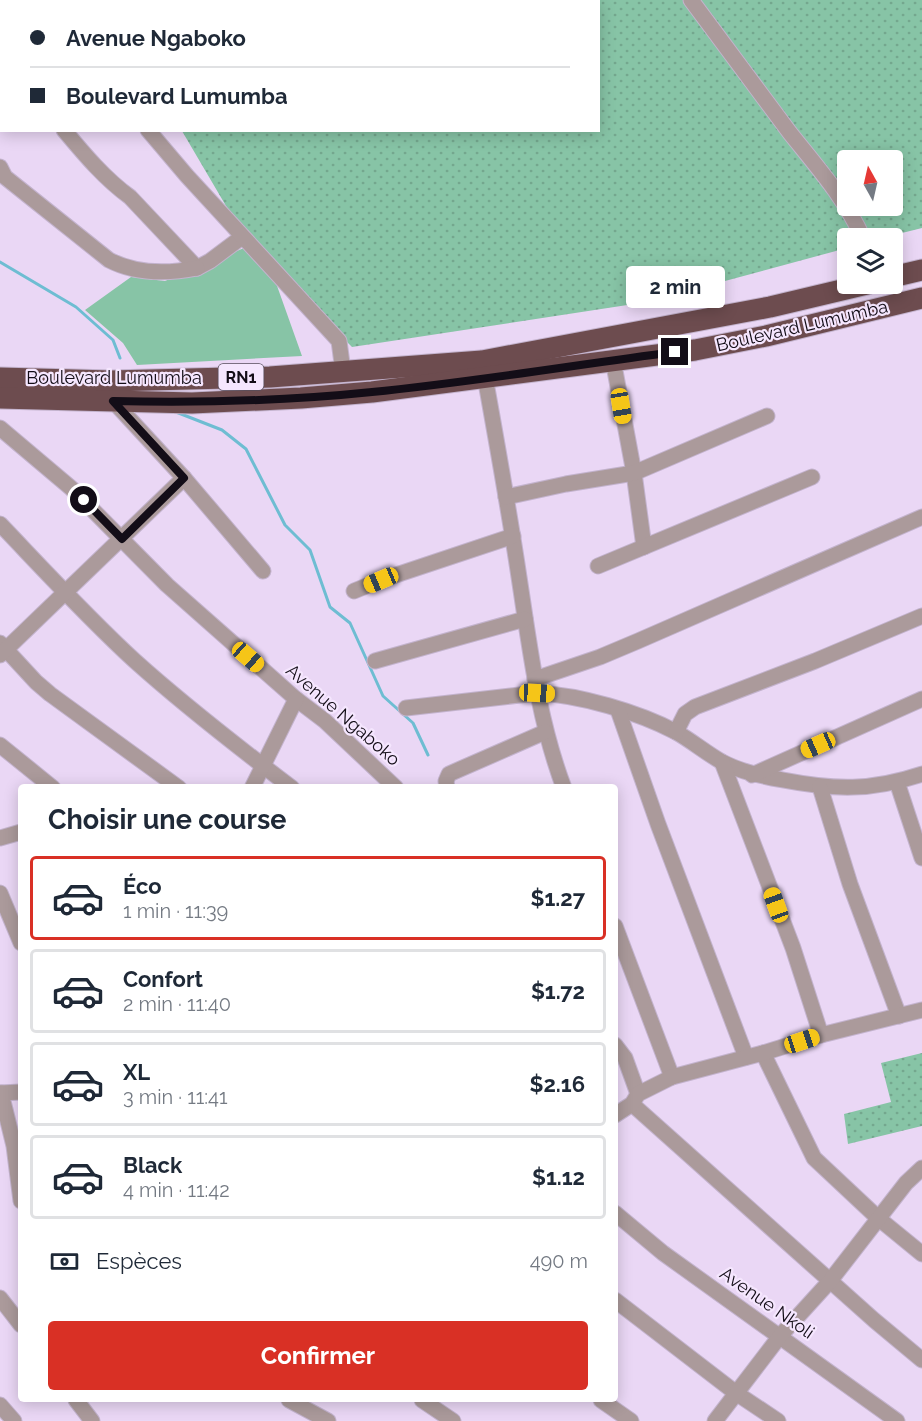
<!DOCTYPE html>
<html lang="fr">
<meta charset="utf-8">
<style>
:root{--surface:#fff;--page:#f6f6f7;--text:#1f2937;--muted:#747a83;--line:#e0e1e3;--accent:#d93025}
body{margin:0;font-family:Raleway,sans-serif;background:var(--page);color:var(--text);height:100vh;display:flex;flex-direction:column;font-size:22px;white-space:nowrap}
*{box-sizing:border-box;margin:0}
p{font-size:20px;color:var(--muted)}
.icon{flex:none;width:33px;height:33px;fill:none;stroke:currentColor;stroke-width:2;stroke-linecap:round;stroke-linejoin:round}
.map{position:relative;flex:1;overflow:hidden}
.panel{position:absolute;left:18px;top:784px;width:600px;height:618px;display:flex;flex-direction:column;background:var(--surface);border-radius:6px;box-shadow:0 3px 15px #0003}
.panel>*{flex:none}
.top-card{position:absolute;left:0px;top:0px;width:600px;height:132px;box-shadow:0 3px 15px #0003;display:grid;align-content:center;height:132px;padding:0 30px;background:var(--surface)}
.needle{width:39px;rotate:352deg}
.buttons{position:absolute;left:837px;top:150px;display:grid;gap:12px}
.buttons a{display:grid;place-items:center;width:66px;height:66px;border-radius:6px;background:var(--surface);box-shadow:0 3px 15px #0003;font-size:30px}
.end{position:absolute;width:27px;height:27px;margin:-14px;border:8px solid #130d17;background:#fff;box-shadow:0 0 0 3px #fff}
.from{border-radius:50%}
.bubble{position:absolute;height:42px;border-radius:6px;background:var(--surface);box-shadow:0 3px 15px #0003;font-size:20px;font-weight:700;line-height:42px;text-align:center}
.car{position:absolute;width:18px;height:36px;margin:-18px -9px;border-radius:8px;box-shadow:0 0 4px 2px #0007;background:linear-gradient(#f5c518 24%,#345 0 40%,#f5c518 0 76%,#345 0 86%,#f5c518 0)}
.top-card b{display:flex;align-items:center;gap:21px;height:57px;font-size:22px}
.top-card b+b{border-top:2px solid var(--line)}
.top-card i{width:15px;height:15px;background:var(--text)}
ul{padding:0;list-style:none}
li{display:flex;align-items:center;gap:18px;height:84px;margin:0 12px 9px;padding:0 18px;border:3px solid var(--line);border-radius:6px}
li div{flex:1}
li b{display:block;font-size:22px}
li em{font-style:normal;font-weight:700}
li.selected{border-color:var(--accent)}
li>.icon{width:54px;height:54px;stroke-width:1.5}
h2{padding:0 30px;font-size:27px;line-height:72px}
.pay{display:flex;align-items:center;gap:15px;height:66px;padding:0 30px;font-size:22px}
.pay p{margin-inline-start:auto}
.action{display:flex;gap:12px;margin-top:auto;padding:12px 30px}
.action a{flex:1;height:69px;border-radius:6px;background:var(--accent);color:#fff;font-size:24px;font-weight:700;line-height:69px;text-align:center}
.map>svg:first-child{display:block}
.grass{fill:url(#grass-dots);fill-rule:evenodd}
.park{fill:#87c4a6}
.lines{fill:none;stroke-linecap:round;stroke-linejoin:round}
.stream{stroke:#6ebdd2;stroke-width:3}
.minor-casing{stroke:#c3b3cd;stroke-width:17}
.highway-casing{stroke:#c3b3cd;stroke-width:23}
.minor{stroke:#ab9a9b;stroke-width:15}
.highway{stroke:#6d4c4f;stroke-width:21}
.route{stroke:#130d17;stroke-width:8}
.labels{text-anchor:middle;stroke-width:4.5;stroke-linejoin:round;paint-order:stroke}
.shield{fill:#f5e6fe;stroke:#574e5c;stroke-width:1.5}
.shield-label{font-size:16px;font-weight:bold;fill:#130d17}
.street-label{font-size:18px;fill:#130d17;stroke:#f5e6fe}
</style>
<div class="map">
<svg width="922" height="1421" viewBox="0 0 922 1421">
<defs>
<pattern id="grass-dots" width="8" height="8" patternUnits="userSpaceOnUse" patternTransform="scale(1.5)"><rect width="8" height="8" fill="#87c4a6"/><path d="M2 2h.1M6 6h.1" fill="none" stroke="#74a78e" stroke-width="1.8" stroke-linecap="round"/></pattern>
</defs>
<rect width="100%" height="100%" fill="#ead7f5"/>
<g class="grass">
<path d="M95 0H922V228L882 238H848L847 248 647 302 352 347 246 240 182 131 598 130V2ZM848 160H892V206H848Z"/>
<polygon points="922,1053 922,1126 848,1144 844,1114 891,1102 881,1063"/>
</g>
<polygon class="park" points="244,248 276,283 302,356 137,365 123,343 85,310 131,277 165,281"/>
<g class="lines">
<g class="stream">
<polyline points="0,262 76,307 113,340 120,358"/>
<polyline points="176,412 222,430 246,449 285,525 310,550 330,607 350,623 383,696 413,723 428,755"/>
</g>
<defs>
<g id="minor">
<polyline points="53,0 54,2"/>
<path d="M691 0C724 44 757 89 790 133 818 168 844 197 863 238"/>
<polyline points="0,21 2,24"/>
<polyline points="0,104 2,104"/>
<path d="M64 130C84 154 105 179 130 197L197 268 210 261 242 237"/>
<polyline points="148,130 187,176 339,341 343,371"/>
<path d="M0 167 5 177 109 260C136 274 167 274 197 268"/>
<polyline points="613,360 634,473 644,547"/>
<path d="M485 377C497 444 509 510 519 577 530 648 538 719 564 788"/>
<polyline points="113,401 184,478 263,571"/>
<polyline points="0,428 71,488 167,585 296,699 325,721 396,788"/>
<polyline points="506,497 566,484 634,473 767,416"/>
<path d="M0 524C44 570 88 618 135 661 185 706 238 747 292 788"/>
<polyline points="598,566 812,477"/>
<polyline points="354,591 381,580 513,536"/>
<polyline points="0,643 36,682 50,694 179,788"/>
<polyline points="0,655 184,478"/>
<polyline points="375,661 525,619"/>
<polyline points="535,679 600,657 638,641 922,517"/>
<path d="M406 708 537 693C580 695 638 712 676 732 692 741 706 753 722 762 741 772 762 776 783 780 835 790 871 791 922 774"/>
<polyline points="618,710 658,824 746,1057"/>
<polyline points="676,732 685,714 695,707 815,661 922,616"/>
<polyline points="0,745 53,788"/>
<polyline points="722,762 793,948 821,1035"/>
<polyline points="752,775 922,699"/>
<polyline points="897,782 922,858"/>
<polyline points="820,787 850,884 899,1016"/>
<polyline points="252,788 296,699"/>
<polyline points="447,788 446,781 449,774 545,732"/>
<polyline points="0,838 21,832"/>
<polyline points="0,893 21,943"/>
<polyline points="615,926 672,1077"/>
<polyline points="615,1045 625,1058 638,1094"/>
<polyline points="763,1053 814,1158 878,1218 922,1254"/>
<polyline points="0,1093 21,1092"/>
<polyline points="1,1093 14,1146 21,1201"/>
<polyline points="632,1104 874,1320 922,1360"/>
<polyline points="615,1115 632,1104 638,1094 672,1077 763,1053 821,1035 922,1010"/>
<polyline points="615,1213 663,1253 897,1421"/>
<polyline points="0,1298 21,1325"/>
<polyline points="615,1300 736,1393 778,1421"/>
<polyline points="76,1400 92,1421"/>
<polyline points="289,1400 328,1421"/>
<polyline points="422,1400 453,1421"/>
<polyline points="601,1400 631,1421"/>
<polyline points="0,1405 14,1421"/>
<polyline points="715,1421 780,1336 830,1281 906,1183 922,1168"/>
</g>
<g id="highway">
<polyline points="892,277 922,270"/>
<polyline points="0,378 111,381 270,377 482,361 770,307 867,284"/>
<polyline points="0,398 192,403 301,398 372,392 695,350 766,336 922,298"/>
</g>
</defs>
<use href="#minor" class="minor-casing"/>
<use href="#highway" class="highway-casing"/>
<use href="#minor" class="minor"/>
<use href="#highway" class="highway"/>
</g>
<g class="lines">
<path class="route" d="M84 500 122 539 184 478 113 401C200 403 286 401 372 392 473 382 574 365 675 352"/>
</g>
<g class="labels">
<rect class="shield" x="218.5" y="364" width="45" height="26" rx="4.5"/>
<g class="shield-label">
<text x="241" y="383">RN1</text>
</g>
<g class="street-label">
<text transform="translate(802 326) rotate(-13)" y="6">Boulevard Lumumba</text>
<text x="114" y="384">Boulevard Lumumba</text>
<text transform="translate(343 715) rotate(41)" y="6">Avenue Ngaboko</text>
<text transform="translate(767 1303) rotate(35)" y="6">Avenue Nkoli</text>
</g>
</g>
</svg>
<div class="buttons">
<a><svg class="needle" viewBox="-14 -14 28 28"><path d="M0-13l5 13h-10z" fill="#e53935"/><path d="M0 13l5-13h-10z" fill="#747a83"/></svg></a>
<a><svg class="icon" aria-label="layers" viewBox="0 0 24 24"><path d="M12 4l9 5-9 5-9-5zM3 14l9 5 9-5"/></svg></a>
</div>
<i class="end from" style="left:84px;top:500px"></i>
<i class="end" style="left:675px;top:352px"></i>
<div class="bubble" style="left:626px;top:266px;width:99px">2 min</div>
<i class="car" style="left:621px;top:406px;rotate:171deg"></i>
<i class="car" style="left:381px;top:580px;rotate:247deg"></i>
<i class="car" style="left:248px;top:657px;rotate:131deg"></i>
<i class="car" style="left:537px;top:693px;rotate:93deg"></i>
<i class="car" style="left:818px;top:745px;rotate:246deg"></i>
<i class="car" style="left:776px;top:905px;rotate:340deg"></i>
<i class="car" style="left:802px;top:1041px;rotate:72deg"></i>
<div class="top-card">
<b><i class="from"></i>Avenue Ngaboko</b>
<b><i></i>Boulevard Lumumba</b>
</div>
<section class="panel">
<h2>Choisir une course</h2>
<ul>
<li class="selected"><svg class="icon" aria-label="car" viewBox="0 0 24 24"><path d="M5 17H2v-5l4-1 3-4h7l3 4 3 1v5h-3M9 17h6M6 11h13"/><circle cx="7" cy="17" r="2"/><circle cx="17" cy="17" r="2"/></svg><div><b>Éco</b><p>1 min · 11:39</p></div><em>$1.27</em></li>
<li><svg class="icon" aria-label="car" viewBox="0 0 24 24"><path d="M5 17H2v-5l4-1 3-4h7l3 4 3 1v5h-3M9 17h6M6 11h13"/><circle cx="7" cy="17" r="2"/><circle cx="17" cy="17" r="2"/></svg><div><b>Confort</b><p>2 min · 11:40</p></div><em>$1.72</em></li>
<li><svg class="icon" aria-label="car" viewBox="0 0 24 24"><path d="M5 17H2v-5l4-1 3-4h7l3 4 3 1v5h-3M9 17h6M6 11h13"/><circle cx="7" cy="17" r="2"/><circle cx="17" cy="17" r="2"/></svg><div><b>XL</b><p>3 min · 11:41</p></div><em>$2.16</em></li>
<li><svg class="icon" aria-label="car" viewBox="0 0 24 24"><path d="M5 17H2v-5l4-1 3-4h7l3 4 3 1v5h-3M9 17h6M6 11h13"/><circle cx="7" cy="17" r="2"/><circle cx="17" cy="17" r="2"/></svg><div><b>Black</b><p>4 min · 11:42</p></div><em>$1.12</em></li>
</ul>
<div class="pay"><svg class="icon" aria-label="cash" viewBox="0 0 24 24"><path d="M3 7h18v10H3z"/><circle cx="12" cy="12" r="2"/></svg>Espèces<p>490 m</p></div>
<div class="action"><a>Confirmer</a></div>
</section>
</div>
